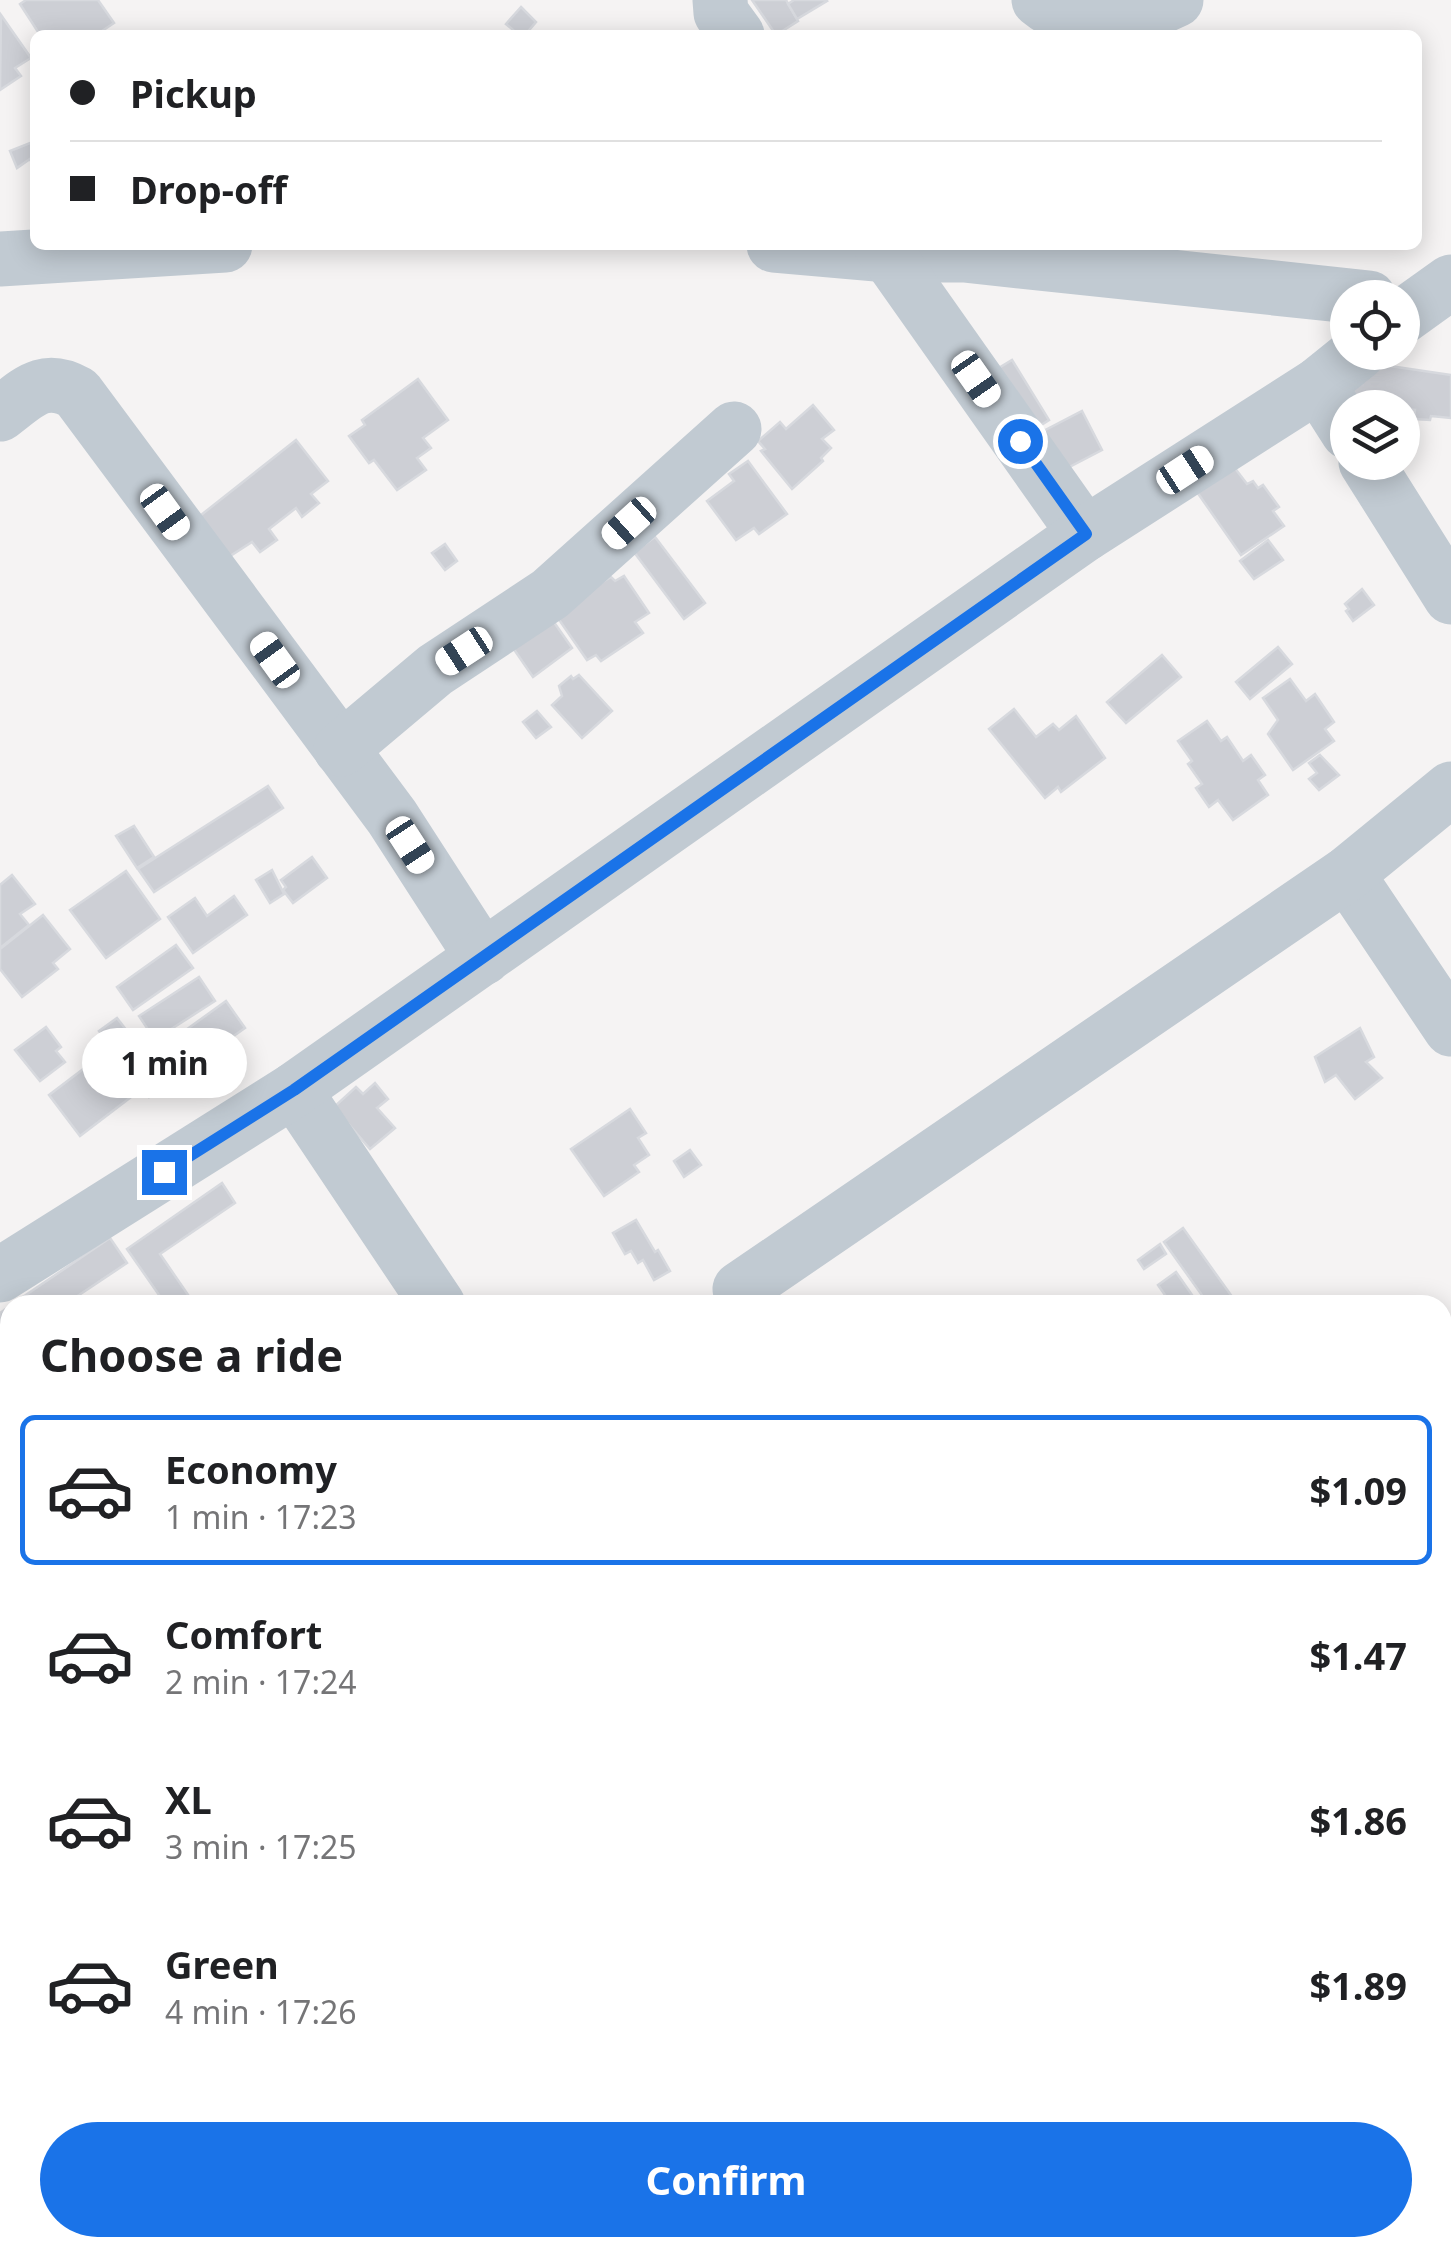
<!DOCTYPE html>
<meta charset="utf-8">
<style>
:root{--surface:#fff;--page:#f2f2f2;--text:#202124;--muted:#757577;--line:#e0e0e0;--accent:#1a73e8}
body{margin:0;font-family:"Noto Sans",sans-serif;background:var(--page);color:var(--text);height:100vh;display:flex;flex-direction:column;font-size:38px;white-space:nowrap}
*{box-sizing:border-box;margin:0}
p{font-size:32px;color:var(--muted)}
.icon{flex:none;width:55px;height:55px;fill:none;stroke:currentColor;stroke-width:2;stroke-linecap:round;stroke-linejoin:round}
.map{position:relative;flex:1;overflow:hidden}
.drawer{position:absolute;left:0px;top:1295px;width:1452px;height:962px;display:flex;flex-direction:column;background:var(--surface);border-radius:30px 30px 0 0;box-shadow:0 5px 25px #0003}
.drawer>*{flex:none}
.hud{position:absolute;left:30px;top:30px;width:1392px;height:220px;border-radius:15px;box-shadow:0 5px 25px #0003;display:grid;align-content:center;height:220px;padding:0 40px;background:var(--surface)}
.buttons{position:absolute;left:1330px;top:280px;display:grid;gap:20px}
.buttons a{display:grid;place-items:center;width:90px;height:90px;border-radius:50%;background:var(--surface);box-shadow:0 5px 25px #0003;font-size:50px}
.end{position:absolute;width:45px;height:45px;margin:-22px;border:12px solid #1a73e8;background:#fff;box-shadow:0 0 0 5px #fff}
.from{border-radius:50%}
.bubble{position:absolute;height:70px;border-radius:35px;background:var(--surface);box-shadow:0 5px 25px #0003;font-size:32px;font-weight:700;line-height:70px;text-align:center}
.car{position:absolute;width:30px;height:60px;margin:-30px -15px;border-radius:12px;box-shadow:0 0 8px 2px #0007;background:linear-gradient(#fff 24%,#345 0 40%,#fff 0 76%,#345 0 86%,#fff 0)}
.hud b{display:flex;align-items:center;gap:35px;height:95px;font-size:38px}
.hud b+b{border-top:2px solid var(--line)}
.hud i{width:25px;height:25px;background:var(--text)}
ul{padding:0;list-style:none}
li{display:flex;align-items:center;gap:30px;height:150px;margin:0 20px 15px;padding:0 20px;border:5px solid transparent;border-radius:15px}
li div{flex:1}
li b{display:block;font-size:38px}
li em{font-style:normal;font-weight:700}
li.on{border-color:var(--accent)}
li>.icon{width:90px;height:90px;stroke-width:1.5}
h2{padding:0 40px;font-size:45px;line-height:120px}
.cta{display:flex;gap:20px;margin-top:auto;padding:20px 40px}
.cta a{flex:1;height:115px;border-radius:60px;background:var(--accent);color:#fff;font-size:40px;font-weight:700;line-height:115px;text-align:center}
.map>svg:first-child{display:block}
.building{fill:#cdcfd5;stroke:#d7d9de;stroke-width:2.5}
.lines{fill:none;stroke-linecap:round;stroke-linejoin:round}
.minor{stroke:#c1cad2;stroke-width:55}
.route{stroke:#1a73e8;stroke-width:12}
</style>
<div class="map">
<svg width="1451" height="2257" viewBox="0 0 1451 2257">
<rect width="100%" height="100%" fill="#f5f3f3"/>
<g class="building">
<polygon points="26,0 98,0 114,23 96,35 40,35 20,4"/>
<polygon points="752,0 786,0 798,21 776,35"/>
<polygon points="794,0 826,0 827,1 797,19 788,4"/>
<polygon points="521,7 536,22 525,35 519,35 506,24"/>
<polygon points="1,15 31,58 15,68 21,76 0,90"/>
<polygon points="35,141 35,170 30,159 17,168 10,151"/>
<polygon points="1012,360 1049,420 1027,434 989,374"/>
<polygon points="1390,366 1451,375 1451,418 1431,416 1430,420 1414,419 1415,410 1351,404 1355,376"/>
<polygon points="418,379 448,420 423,438 431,448 417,458 426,470 397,490 374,460 369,463 349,436 365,425 362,420"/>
<polygon points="813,405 834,430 822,439 831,448 821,458 823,461 792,489 761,451 765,449 758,441 780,422 786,429"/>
<polygon points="1082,411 1102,450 1050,477 1030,438"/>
<polygon points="296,440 328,481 311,494 319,503 302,517 296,508 269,529 277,540 260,552 252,542 227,558 196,519"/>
<polygon points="748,461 787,514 759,534 754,528 736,540 707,501 734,481 729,474"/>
<polygon points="1234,467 1247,484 1253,481 1258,488 1263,485 1279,507 1273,511 1284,526 1241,555 1197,492"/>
<polygon points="655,537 705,603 684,619 634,552"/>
<polygon points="1268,540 1283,560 1254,579 1240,561"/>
<polygon points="445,544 457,561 445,570 432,553"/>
<polygon points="624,576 649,613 635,622 643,633 601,661 596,655 587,660 553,611 611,577 615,581"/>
<polygon points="1362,589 1374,605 1353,621 1346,611 1349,609 1345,604"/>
<polygon points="551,618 572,648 533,677 511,645"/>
<polygon points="1278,647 1292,664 1250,699 1236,682"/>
<polygon points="1162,655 1181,677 1126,723 1107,702"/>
<polygon points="579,675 612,711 582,738 552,705 562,696 559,686 571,676 573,679"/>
<polygon points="1290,679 1306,701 1315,694 1334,722 1325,729 1334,741 1293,770 1268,734 1278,720 1263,698"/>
<polygon points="1014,709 1036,737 1053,724 1059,730 1076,716 1105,758 1061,792 1058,787 1045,798 989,729"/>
<polygon points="537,711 551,727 536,738 523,722"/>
<polygon points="1207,721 1221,741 1227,737 1243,761 1251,755 1265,775 1258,780 1268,795 1233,820 1218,800 1209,807 1196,788 1202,784 1188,764 1192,761 1178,741"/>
<polygon points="1320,755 1339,775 1319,790 1309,779 1317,773 1309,763"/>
<polygon points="268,786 283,808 154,892 138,869"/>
<polygon points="134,826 154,857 137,868 116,836"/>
<polygon points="312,857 327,878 293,903 283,890 286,887 281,880"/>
<polygon points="272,870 284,894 270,903 256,880"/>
<polygon points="126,871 160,919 106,958 70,910"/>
<polygon points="12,875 35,904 20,914 29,925 0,948 0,885"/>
<polygon points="234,896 247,915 193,953 168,917 195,898 207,916"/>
<polygon points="43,915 70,949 53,963 58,969 22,997 0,969 0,949"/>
<polygon points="176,945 193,968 133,1010 117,987"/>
<polygon points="199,977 215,1001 165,1033 168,1036 157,1043 139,1016"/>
<polygon points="226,1001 245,1028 191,1066 172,1040"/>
<polygon points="117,1018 168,1084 149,1097 99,1031"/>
<polygon points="46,1027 61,1047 56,1051 65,1062 40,1081 15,1050"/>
<polygon points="1360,1028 1374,1057 1366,1062 1382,1078 1355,1099 1336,1075 1325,1082 1315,1057"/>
<polygon points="103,1054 135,1094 80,1136 49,1095"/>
<polygon points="375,1083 388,1099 377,1108 395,1128 370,1149 334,1107 356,1087 363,1094"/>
<polygon points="630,1109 646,1133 638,1138 649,1155 634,1165 639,1172 604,1196 571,1149"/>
<polygon points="690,1150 701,1165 684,1177 674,1161"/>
<polygon points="222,1183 235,1203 160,1254 195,1305 166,1305 127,1249"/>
<polygon points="636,1220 655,1252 658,1250 670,1271 654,1280 643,1260 638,1263 631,1251 625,1254 613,1233"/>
<polygon points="1183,1228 1238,1305 1209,1305 1164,1242"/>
<polygon points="110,1238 127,1263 64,1305 11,1305"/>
<polygon points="1160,1244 1166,1254 1144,1269 1138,1260"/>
<polygon points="1176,1272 1199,1305 1172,1305 1158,1285"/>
<polygon points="10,1306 10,1342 0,1349 0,1313"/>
<polygon points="10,1738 10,1772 0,1778 0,1744"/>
<polygon points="10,1826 10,1884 6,1886 0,1875 0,1830"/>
<polygon points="662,2248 696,2248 704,2257 670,2257"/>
<polygon points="699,2248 729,2248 733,2253 729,2257 706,2257"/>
</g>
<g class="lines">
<g class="minor">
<polyline points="720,0 721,13 737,35"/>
<path d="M1039 0C1083 36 1130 22 1176 0"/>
<polyline points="774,245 888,255 964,255 1369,298"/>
<polyline points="881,245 1085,534"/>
<polyline points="0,259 225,245"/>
<polyline points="1402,317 1451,282"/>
<polyline points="1318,385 1348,432"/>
<path d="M0 414C28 393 43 374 77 393L392 817 483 958"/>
<polyline points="1366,462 1451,597"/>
<polyline points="341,749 435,670 550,594 734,429"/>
<polyline points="1347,874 1451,1029"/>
<polyline points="294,1090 438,1305"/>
<polyline points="0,1275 294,1090 1085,534 1318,385 1359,352"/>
<polyline points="740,1289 1347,874 1451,789"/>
<polyline points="0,1388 10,1402"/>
<polyline points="628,2248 635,2257"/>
<polyline points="1429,2248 1436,2257"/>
</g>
</g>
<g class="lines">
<polyline class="route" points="164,1172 294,1090 1086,534 1020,441"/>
</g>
</svg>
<div class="buttons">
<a><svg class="icon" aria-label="locate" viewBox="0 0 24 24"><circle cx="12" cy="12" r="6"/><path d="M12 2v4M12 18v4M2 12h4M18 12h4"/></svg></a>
<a><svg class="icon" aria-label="layers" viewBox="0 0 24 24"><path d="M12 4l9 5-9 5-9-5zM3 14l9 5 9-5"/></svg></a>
</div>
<i class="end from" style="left:1020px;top:441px"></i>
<i class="end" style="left:164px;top:1172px"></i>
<div class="bubble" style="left:82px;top:1028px;width:165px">1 min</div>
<i class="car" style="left:976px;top:379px;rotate:145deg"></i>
<i class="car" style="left:1185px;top:470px;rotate:57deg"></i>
<i class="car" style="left:165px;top:512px;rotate:144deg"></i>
<i class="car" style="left:629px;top:523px;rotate:228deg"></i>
<i class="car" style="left:464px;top:651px;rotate:237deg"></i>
<i class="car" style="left:275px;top:660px;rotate:324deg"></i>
<i class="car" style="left:410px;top:845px;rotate:147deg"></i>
<div class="hud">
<b><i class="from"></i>Pickup</b>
<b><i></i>Drop-off</b>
</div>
<section class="drawer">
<h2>Choose a ride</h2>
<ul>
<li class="on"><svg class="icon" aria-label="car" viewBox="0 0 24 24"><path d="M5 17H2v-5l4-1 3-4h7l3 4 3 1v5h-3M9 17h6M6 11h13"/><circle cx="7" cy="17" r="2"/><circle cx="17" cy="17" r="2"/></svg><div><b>Economy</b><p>1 min · 17:23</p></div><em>$1.09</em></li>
<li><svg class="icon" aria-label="car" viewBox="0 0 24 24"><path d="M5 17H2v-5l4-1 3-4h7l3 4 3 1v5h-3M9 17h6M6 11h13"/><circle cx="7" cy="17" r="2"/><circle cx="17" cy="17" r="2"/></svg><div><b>Comfort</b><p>2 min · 17:24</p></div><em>$1.47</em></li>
<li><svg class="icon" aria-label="car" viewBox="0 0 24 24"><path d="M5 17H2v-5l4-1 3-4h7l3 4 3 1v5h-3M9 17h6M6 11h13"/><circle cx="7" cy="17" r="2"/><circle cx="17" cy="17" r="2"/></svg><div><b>XL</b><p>3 min · 17:25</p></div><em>$1.86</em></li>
<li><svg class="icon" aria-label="car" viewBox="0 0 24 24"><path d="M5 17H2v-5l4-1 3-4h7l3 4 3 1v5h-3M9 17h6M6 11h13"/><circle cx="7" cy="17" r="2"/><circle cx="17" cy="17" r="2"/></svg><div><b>Green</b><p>4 min · 17:26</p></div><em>$1.89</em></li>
</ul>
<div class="cta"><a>Confirm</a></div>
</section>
</div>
